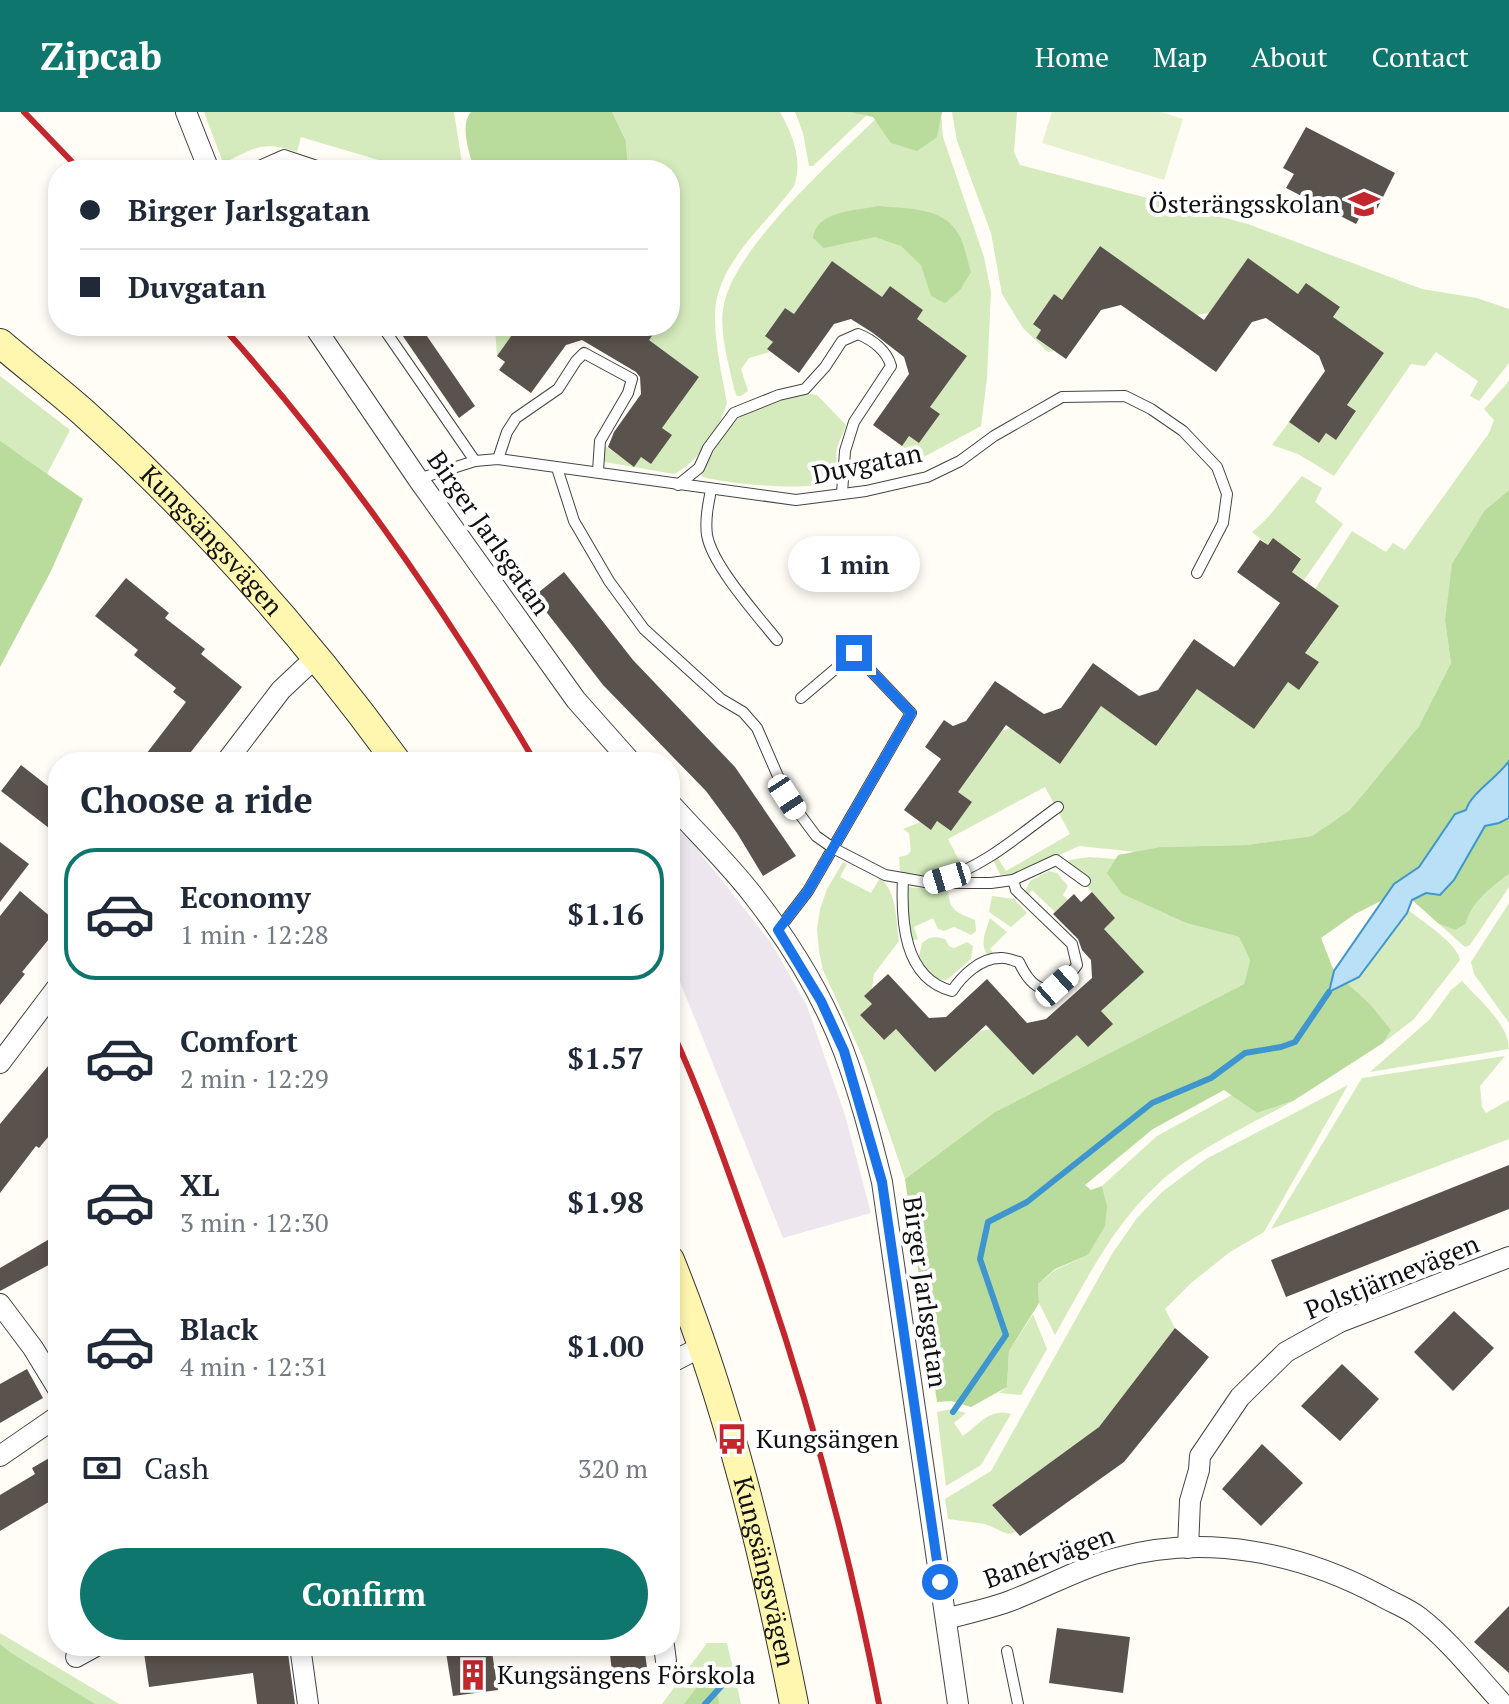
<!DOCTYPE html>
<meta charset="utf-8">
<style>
:root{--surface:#fff;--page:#f6f6f7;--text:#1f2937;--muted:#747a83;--line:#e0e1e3;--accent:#0f766e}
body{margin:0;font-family:"PT Serif",serif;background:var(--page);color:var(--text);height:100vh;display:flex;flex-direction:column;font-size:30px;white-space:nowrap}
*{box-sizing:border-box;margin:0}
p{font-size:26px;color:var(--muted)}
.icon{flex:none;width:44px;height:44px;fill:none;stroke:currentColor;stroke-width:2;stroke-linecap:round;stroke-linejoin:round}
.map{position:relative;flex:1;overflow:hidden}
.side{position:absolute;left:48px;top:640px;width:632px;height:904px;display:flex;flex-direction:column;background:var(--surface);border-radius:32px;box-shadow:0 4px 12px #0003}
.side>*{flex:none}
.banner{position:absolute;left:48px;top:48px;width:632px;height:176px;border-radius:32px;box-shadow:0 4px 12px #0003;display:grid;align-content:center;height:176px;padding:0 32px;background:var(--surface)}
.end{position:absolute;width:36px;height:36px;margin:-18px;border:10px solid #1a73e8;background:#fff;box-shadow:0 0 0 4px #fff}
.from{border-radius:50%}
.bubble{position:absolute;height:56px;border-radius:28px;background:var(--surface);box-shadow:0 4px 12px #0003;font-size:26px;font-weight:700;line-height:56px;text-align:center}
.car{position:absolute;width:24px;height:48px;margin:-24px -12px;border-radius:10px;box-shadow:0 0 6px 2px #0007;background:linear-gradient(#fff 24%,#345 0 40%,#fff 0 76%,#345 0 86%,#fff 0)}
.banner b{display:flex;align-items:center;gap:28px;height:76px;font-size:30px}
.banner b+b{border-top:2px solid var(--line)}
.banner i{width:20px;height:20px;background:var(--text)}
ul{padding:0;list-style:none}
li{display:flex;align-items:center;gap:24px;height:132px;margin:0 16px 12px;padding:0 16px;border:4px solid transparent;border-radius:32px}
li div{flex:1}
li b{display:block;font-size:30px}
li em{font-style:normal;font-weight:700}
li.current{border-color:var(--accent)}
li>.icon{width:72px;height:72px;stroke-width:1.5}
h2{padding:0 32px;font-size:36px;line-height:96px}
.pay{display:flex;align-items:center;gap:20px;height:88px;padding:0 32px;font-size:30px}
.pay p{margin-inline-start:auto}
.primary-button{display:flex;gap:16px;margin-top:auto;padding:16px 32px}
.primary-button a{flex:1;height:92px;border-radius:48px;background:var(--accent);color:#fff;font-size:32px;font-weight:700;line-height:92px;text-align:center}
header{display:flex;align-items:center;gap:48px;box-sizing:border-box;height:112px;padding:0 40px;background:var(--accent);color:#fff}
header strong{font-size:38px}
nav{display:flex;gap:44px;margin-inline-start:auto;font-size:28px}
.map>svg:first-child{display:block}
.industrial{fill:#eee6ef}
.green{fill:#d5ebbd}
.forest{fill:#b9dc9c}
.pitch{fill:#e6f2cf}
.water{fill:#b9e0f7;stroke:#3f96cf;stroke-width:2}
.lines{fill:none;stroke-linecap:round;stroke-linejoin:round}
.stream{stroke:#3f96cf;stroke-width:6}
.building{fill:#5a524d}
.lane-casing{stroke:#444;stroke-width:12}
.street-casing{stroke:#444;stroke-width:22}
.secondary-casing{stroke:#333;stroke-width:30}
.lane{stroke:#fff;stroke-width:10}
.street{stroke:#fff;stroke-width:20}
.secondary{stroke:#fff6b0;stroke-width:28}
.rail{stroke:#c4262e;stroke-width:6}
.route{stroke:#1a73e8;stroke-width:10}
.labels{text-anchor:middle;stroke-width:8;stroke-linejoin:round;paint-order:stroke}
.poi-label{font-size:26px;fill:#111;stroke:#fff;text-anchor:start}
.street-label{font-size:26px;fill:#111;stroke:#fff}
</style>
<header>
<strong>Zipcab</strong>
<nav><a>Home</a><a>Map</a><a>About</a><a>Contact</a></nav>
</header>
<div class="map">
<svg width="1509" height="1592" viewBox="0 0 1509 1592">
<rect width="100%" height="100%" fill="#fffdf5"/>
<polygon class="industrial" points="670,709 694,733 772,832 807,894 845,1003 871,1101 783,1126 670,845"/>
<g class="green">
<path d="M204 0H454L463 58H412L301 25 297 40C263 29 256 35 226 50L222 48Z"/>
<path d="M612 0H780C793 23 803 49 794 74 766 113 714 153 715 205 715 234 722 263 727 291 720 316 698 351 674 362L605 350 602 347 601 338 605 334 634 354 641 345 651 351 671 323 662 316 699 265 649 228V214H670V58H628L626 29Z"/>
<polygon points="795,0 870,0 813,54 809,54 803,21"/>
<path d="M883 0H941L943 25 984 145 991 180 987 266 981 314 920 347 902 334 909 324 919 331 939 303 930 295 967 244 917 207 923 198 890 174 882 185 832 149 794 202 785 196 765 223 773 230 767 237 770 240 749 246 741 257 748 279 741 284H737L734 277C729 251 718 218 724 192 736 133 839 43 883 0Z"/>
<polygon points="952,0 1017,0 1014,40 1020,53 1248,112 1422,177 1477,186 1509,197 1509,251 1479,289 1470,284 1478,269 1436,240 1425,254 1411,252 1334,364 1298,342 1272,333 1289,310 1319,331 1326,321 1336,328 1356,300 1347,293 1384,241 1333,205 1340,195 1307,172 1298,182 1248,146 1209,201 1197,203 1100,134 1062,188 1054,183 1033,211 1041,218 1036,226 1054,239 1048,240 1023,216 1002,182 991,121 957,29"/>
<polygon points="495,214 532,214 526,222 517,217 497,244"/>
<polygon points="0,264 70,318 0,452"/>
<path d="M1509 269V378L1485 398 1445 509 1451 551 1419 614 1350 698 1312 724 1246 733 1160 735 1137 740 1079 734 1007 767 1002 766 993 748 998 746 1006 759 1070 722 1045 675 948 727 962 754C943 765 918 774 900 759L899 745 907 743 911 739 909 721 903 717 920 710 931 717 937 709 951 719 972 690 958 680 1002 619 1010 616 1060 652 1101 594 1156 634 1197 577 1254 617 1288 570 1299 578 1318 551 1305 541 1339 494 1315 477 1352 419 1386 440 1393 431 1405 438 1489 321 1494 308 1484 297Z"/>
<path d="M803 281 817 283 846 313C844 321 839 328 837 336 835 345 839 360 833 367 819 382 723 371 703 365L701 362 721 326 742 302Z"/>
<path d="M1302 364 1322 376 1315 390 1343 412 1304 468 1292 460 1301 446 1273 427 1268 433 1252 420C1272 404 1285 383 1302 364Z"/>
<path d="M1089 745 1116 747 1108 761 1122 782 1186 811 1239 825 1250 848 1244 872 995 1000 905 1067 864 948 823 858 819 839 817 817 820 797 827 777 843 750 847 752 840 765 871 781 880 766C897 779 896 809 899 829L874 862 872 877 865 884 872 892 860 903 883 928 896 917 935 960 980 919 991 917 1033 963 1143 860 1104 817 1115 806 1068 753 1069 748Z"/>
<polygon points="1049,759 1057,761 1068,774 1063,783 1068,788 1055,800 1032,778 1027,784 1025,780 1030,769"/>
<path d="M1509 762V775L1470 833 1465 835 1439 812 1455 818 1466 812C1470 791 1493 774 1509 762Z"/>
<path d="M906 775 948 778C949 800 959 801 975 808L976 819 971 823 954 815 944 819 938 817 933 806 914 815 918 827 913 828 910 826Z"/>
<polygon points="992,784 1014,787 1027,801 1011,815 989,800"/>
<polygon points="1509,791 1509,911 1474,862 1471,850"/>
<path d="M1408 798C1422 809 1457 831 1460 848L1414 907 1383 931 1390 918 1369 891 1347 871 1359 865Z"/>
<path d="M990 806 1007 820 990 837 995 843H988C979 833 986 818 990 806Z"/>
<polygon points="936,825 945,827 949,834 954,836 967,830 973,834 971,847 947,868 931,867 918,849 922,831 929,826"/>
<path d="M1462 869C1478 887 1509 912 1509 937L1370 960 1430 907 1451 878Z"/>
<polygon points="1505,944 1480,974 1482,995 1486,1001 1509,988 1509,1027 1271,1117 1362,966"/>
<polygon points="1348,973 1264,1120 1230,1140 1191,1171 1165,1197 1175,1216 1099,1315 992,1393 1016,1420 1008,1422 985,1412 948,1407 945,1387 991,1359 1112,1142 1137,1106 1162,1080 1206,1047"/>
<path d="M1232 983 1257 1001 1293 989C1250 1013 1194 1038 1158 1072 1113 1113 1085 1170 1055 1223L1039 1191 1038 1172 1055 1158 1088 1143 1107 1093 1102 1074 1157 1024Z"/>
<polygon points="1033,1202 1047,1237 1021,1283 999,1281 1007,1275 1009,1239"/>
<path d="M952 1297 966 1301 954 1311 963 1324C978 1313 991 1295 1011 1302L981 1353 946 1374 937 1300Z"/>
<polygon points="0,1521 119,1592 0,1592"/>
<polygon points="707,1531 727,1531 741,1592 662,1592"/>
</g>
<g class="forest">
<path d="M471 0H612L626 29 628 58H474C470 42 459 14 471 0Z"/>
<polygon points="851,0 942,0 937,25 917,39 891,31 873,5"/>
<path d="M878 94C906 97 944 94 959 123 965 134 967 148 971 160L960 178 945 191 931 184 921 153 901 134 875 125 824 136 813 126C817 98 855 99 878 94Z"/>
<polygon points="0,329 83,387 51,459 0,555"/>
<path d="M1509 378V649C1497 666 1472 679 1466 698L1419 755 1395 772 1383 788 1355 802 1321 826 1334 859 1329 879 1347 871 1369 891 1391 918 1383 931 1293 989 1257 1001 1224 978 1153 1017 1085 1073 1091 1078 1102 1074 1107 1093 1105 1114 1088 1143 1055 1157 1038 1172 1039 1191 1009 1239 1007 1275 971 1295 951 1289 937 1290 905 1067 995 1000 1244 872 1250 848 1239 825 1186 811 1122 782 1107 761 1118 743 1160 735 1246 733 1312 724 1350 698 1419 614 1451 551 1445 509 1452 452 1485 398Z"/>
<path d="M1509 706V762C1493 774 1470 791 1466 812L1455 818 1439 812 1412 788 1426 781 1440 783 1454 768 1485 714 1499 711Z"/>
<polygon points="0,1532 11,1541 95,1592 0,1592"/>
<polygon points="712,1556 719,1592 684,1592"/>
</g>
<polygon class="pitch" points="1052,0 1161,0 1183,7 1164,68 1042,31"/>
<path class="water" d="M1509 649V706L1499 711 1485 714 1454 768 1440 783 1426 781 1412 788 1407 801 1359 865 1329 880 1334 859 1394 772 1419 755 1455 702 1466 698C1471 681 1498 665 1509 649Z"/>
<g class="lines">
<g class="stream">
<polyline points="953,1300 1006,1223 980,1147 988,1110 1027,1090 1152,991 1211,966 1245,941 1281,935 1295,930 1329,880"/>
<polyline points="705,1592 739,1555"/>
</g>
</g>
<g class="building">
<polygon points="1306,15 1395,61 1373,105 1363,99 1356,112 1286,76 1294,62 1283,56"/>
<polygon points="1100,134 1204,208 1248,146 1298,182 1306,171 1340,195 1333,205 1384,241 1347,293 1356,299 1336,328 1326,321 1319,331 1289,310 1325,259 1319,244 1266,206 1252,210 1216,260 1121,193 1101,198 1066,247 1036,226 1041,218 1033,212 1054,182 1062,188"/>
<polygon points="832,149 882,185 890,174 923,198 917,207 967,244 930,295 940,302 919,331 909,324 902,334 873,313 909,262 904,245 873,221 851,207 834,212 799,261 767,237 773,230 765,224 785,196 794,202"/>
<polygon points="396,214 420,214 475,294 459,306"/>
<polygon points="532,214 659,214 649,228 699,265 662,316 672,323 651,352 641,345 634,355 608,335 614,320 641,282 640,265 636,260 582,228 566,233 531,281 499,258 505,250 497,244 517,216 526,222"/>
<polygon points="1273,426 1301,447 1292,460 1339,494 1305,541 1319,550 1299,578 1288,570 1254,617 1197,577 1156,634 1101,594 1060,652 1006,613 958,680 972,690 951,719 937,709 931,718 904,698 941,647 925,635 944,608 953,614 966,609 995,569 1044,602 1061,596 1093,551 1139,584 1158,578 1194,527 1234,555 1280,491 1237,460 1260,428 1268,433"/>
<polygon points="564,460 633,548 735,655 796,744 763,764 737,721 706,679 603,573 534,484"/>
<polygon points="126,466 169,501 165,506 205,537 201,542 242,575 183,650 140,650 186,590 173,580 176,576 134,543 138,538 95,504"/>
<polygon points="21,653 58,682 58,723 1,679"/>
<polygon points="0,730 29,752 0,790"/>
<polygon points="20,779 58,811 58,816 22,860 25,862 0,893 0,804"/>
<polygon points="1092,780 1115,806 1104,817 1144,860 1101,899 1113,912 1088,935 1077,923 1033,963 986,913 935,960 896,917 884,928 860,903 872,892 864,884 888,862 929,906 946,905 987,867 1027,911 1046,907 1092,866 1091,848 1082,838 1078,827 1053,802 1074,782 1081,790"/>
<polygon points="58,942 58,1013 39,1036 36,1034 0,1081 0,1012"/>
<polygon points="1509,1053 1509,1097 1286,1185 1271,1148"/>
<polygon points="58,1122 58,1148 0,1179 0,1156"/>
<polygon points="1454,1199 1494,1236 1453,1279 1414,1240"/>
<polygon points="1175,1216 1209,1245 1124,1350 1020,1424 992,1393 1099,1315"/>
<polygon points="1342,1252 1379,1287 1340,1329 1301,1294"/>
<polygon points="27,1257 43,1286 0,1311 0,1272"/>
<polygon points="1262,1332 1303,1371 1261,1414 1222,1377"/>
<polygon points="58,1341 58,1378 49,1383 52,1388 0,1419 0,1383 35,1362 32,1356"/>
<polygon points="1509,1494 1509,1561 1474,1530"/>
<polygon points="1057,1516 1130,1525 1123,1581 1049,1571"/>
<polygon points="143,1534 287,1534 295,1592 257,1592 253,1561 149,1575"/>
<polygon points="445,1534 491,1534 498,1578 453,1584"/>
<polygon points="609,1534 644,1534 648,1563 613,1568"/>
</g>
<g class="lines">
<defs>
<g id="lane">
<polyline points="250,58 284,43 329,58"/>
<polyline points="382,214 475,349"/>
<polyline points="498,347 507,320 516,306 558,277 576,249 584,241 632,267 628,281 600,329 598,359"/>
<polyline points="557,356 574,409 609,469 644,517 721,587 743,600 757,616 787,685 816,724 833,736 885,763 931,771 991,771 1013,768 1056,748 1085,769"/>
<polyline points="418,367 475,349 498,347 796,388 866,379 927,365 960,349 994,324 1062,285 1125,284 1151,297 1183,319 1217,355 1227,382 1223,411 1197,461"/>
<path d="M678 373 699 356 708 336 734 301 779 283 805 277 825 255 842 229 858 222C873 228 887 239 891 254L854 310 845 339 842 381"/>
<path d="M711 378C708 393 705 408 707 423 712 453 757 503 777 528"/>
<path d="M903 766C901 808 903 866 952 879 962 864 980 846 1000 846 1006 845 1014 849 1019 850 1036 887 1056 883 1077 853L1072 832 1016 778 1013 768"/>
<path d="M942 767C986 754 1021 721 1058 695"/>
<polyline points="778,818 808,779 911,601 854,541 801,586"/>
<polyline points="1007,1539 1018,1592"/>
</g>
<g id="street">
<polyline points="186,0 209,58"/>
<polyline points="314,214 418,367 576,588 631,650"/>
<polyline points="226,650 281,578 315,546"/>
<path d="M670 691C697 721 727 750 752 782 789 829 823 884 844 940 860 983 871 1026 882 1070L958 1592"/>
<polyline points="0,951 58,874"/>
<polyline points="0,1192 33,1236 58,1277"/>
<polyline points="670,1251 703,1234"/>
<polyline points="0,1344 58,1304"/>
<polyline points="1188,1436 1190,1389 1199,1358 1200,1344 1240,1285 1286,1240 1340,1210 1509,1145"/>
<path d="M946 1507C967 1501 989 1497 1010 1489 1047 1475 1079 1456 1117 1446 1207 1421 1301 1441 1381 1484 1393 1491 1408 1496 1419 1505 1450 1529 1476 1563 1503 1592"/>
<polyline points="300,1534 308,1592"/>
<polyline points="664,1534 666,1549"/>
<polyline points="76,1545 96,1534"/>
</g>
<g id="secondary">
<path id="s1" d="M0 231C28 255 57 277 84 301 199 405 306 525 397 650"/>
<path id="s2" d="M670 1148C728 1291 764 1441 794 1592"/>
</g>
</defs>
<use href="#lane" class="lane-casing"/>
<use href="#street" class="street-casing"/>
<use href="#secondary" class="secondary-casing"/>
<use href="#lane" class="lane"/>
<use href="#street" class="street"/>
<use href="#secondary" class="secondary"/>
<g class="rail">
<polyline points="24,0 80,58"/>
<path d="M222 214C342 348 444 495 535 650"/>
<path d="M670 915C701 981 725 1050 749 1118 804 1273 848 1431 879 1592"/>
</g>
</g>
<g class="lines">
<polyline class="route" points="854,541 911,601 808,779 778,818 821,889 844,939 882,1070 940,1470"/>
</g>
<defs>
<symbol id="school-bare" viewBox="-9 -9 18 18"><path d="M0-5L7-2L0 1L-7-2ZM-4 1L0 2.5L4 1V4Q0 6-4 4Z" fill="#c4262e" stroke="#fff" stroke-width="2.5" paint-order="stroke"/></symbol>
<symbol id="bus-bare" viewBox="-9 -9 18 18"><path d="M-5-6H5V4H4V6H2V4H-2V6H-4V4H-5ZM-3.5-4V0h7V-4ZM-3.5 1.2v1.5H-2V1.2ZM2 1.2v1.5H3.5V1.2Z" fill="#c4262e" stroke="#fff" stroke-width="2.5" paint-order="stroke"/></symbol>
<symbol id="building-bare" viewBox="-9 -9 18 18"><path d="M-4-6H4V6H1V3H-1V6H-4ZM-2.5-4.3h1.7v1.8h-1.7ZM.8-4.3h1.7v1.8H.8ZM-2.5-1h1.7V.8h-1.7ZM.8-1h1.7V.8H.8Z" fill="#c4262e" stroke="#fff" stroke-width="2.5" paint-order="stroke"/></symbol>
</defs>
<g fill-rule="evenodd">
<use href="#school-bare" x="1342" y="70" width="44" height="44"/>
<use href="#bus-bare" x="710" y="1305" width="44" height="44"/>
<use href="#building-bare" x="451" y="1541" width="44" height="44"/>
</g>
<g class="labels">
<g class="poi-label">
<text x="1340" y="101" text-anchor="end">Österängsskolan</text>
<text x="756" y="1336">Kungsängen</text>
<text x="497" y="1572">Kungsängens Förskola</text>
</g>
<g class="street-label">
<text transform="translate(867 352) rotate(-12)" y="9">Duvgatan</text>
<text transform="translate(489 421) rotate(55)" y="9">Birger Jarlsgatan</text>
<text dy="9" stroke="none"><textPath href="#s1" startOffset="290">Kungsängsvägen</textPath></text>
<text transform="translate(1392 1165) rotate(-22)" y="9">Polstjärnevägen</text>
<text transform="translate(925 1180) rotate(82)" y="9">Birger Jarlsgatan</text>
<text transform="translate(1049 1445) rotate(-20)" y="9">Banérvägen</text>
<text dy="9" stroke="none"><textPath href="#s2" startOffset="326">Kungsängsvägen</textPath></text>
</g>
</g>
</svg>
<i class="end from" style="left:940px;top:1470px"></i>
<i class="end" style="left:854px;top:541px"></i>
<div class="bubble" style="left:788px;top:424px;width:132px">1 min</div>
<i class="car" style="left:787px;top:685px;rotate:147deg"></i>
<i class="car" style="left:947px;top:766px;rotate:253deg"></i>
<i class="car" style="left:1057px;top:874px;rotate:48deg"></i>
<div class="banner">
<b><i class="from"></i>Birger Jarlsgatan</b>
<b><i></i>Duvgatan</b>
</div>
<section class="side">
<h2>Choose a ride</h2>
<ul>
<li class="current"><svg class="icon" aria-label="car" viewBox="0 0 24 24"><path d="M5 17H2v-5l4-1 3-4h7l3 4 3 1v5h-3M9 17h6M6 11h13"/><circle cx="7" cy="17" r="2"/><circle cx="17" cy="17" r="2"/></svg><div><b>Economy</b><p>1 min · 12:28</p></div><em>$1.16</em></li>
<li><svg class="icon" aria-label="car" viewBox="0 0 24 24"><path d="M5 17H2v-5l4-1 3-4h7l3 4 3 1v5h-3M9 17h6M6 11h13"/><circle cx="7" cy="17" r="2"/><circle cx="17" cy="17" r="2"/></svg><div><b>Comfort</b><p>2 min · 12:29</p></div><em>$1.57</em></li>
<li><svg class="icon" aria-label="car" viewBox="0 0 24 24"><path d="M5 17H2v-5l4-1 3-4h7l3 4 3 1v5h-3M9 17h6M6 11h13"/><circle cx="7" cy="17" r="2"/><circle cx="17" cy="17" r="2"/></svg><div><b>XL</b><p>3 min · 12:30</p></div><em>$1.98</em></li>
<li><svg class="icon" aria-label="car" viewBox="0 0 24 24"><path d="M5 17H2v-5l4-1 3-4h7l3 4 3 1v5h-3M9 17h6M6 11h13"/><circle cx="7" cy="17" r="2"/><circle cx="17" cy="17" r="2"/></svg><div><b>Black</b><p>4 min · 12:31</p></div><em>$1.00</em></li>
</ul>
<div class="pay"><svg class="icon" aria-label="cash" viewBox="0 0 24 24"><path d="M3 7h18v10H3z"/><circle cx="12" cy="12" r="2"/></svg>Cash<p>320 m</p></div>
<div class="primary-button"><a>Confirm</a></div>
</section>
</div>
